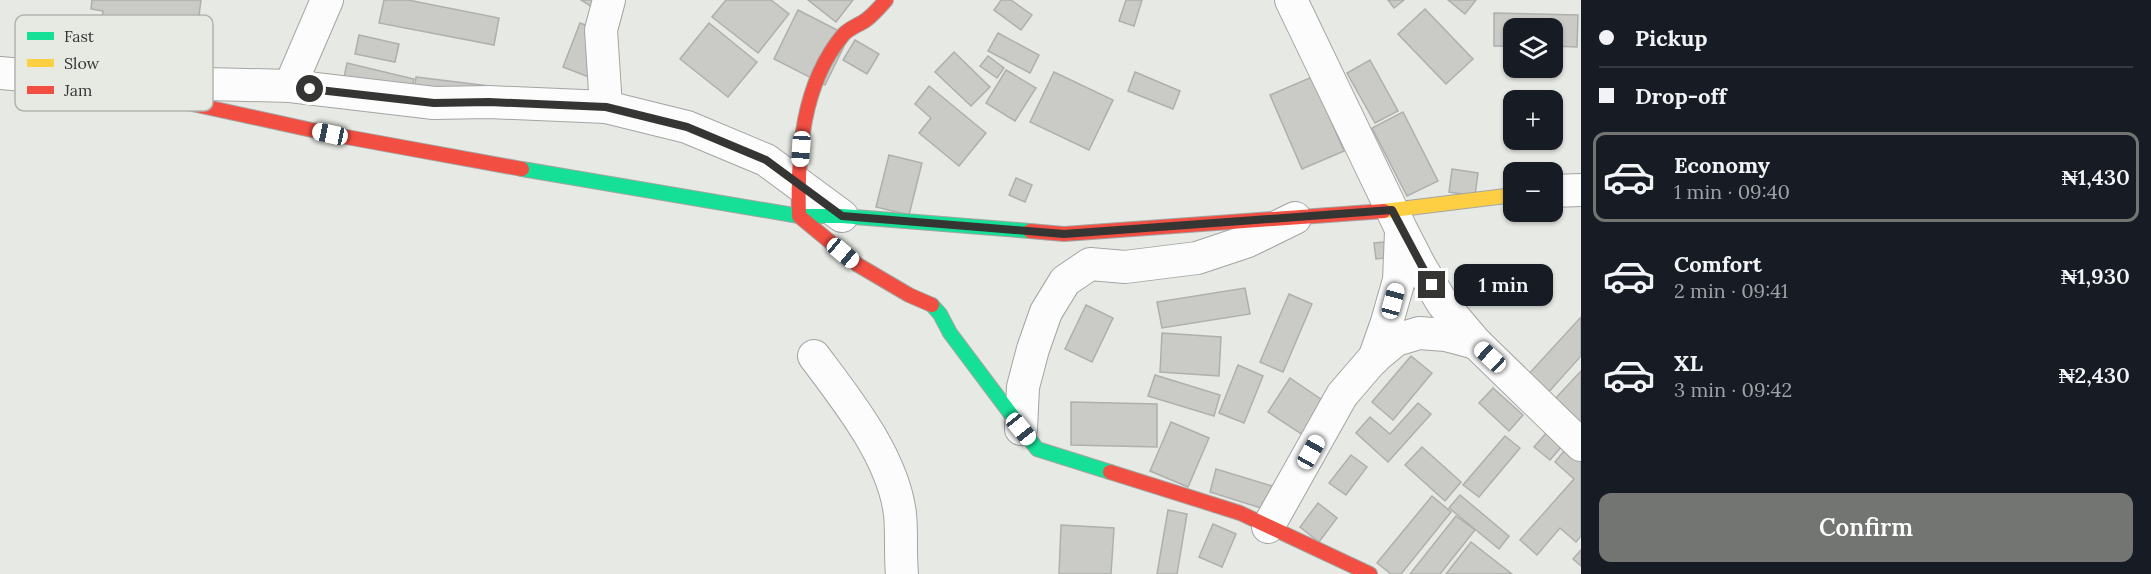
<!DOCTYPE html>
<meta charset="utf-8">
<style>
:root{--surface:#171b24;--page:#20242c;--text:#f1f3f6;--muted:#9ea1a6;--line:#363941;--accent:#737572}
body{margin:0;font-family:Lora,serif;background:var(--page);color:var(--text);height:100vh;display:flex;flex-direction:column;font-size:22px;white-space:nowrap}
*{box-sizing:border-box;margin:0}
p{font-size:20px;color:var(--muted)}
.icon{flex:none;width:33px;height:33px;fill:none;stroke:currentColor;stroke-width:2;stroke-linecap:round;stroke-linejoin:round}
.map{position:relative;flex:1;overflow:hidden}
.drawer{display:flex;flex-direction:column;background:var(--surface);width:570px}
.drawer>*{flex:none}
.hud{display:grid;align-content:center;height:132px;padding:0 18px;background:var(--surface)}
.controls{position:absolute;left:1503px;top:18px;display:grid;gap:12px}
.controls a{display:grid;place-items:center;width:60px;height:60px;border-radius:12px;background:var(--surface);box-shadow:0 2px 4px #0004;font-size:30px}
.end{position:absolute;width:27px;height:27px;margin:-14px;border:8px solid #353634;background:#fff;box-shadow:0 0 0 3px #fff}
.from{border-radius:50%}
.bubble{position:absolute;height:42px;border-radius:12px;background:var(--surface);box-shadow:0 2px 4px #0004;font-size:20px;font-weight:600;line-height:42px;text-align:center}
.car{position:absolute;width:18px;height:36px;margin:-18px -9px;border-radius:8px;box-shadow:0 0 4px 2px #0007;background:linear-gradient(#fff 24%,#345 0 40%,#fff 0 76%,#345 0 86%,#fff 0)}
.hud b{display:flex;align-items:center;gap:21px;height:57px;font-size:22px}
.hud b+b{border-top:2px solid var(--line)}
.hud i{width:15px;height:15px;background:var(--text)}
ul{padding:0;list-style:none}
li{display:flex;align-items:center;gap:18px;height:90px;margin:0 12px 9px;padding:0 6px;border:3px solid transparent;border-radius:12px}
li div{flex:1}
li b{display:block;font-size:22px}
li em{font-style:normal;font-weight:600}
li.selected{border-color:var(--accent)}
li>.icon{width:54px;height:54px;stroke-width:1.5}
.button{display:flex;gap:12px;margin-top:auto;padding:12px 18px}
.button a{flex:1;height:69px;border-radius:12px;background:var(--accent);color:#fff;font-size:24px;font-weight:600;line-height:69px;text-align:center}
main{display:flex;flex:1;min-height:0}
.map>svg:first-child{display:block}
.building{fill:#cacbc7;stroke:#afb0ad;stroke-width:1.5}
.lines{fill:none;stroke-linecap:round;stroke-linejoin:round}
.street-casing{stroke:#a4a5a2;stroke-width:34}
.fast-casing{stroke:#a4a5a2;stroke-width:16}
.slow-casing{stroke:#a4a5a2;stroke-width:16}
.jam-casing{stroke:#a4a5a2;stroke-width:16}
.street{stroke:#fbfcfb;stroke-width:32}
.fast{stroke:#16e098;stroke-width:14}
.slow{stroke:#ffcf43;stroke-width:14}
.jam{stroke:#f24e42;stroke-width:14}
.route{stroke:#353634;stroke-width:8}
.key{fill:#e7eae3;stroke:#b2b4ae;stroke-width:1.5}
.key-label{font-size:16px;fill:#353634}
</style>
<main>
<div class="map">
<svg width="1581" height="574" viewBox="0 0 1581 574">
<rect width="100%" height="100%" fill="#e7e9e4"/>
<g class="building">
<polygon points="92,0 201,0 195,47 100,35 103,11 91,9"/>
<polygon points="384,0 408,0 499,18 494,45 379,23"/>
<polygon points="581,0 608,0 600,12"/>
<polygon points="726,0 771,0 789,14 758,53 712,17"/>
<polygon points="808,0 853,0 836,22"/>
<polygon points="1001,0 1011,0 1032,15 1021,30 994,10"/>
<polygon points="1126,0 1142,0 1134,26 1119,21"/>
<polygon points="1388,0 1404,0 1394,8"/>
<polygon points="1448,0 1476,0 1465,14"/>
<polygon points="1425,9 1473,59 1446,84 1398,34"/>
<polygon points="798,10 849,36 825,85 774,59"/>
<polygon points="1494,13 1578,15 1577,47 1552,46 1552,28 1514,28 1514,46 1494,46"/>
<polygon points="580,23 611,35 594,79 563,67"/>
<polygon points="709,23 757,62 728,97 680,59"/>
<polygon points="998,33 1039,55 1030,73 988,51"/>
<polygon points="359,35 399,44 395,62 355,54"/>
<polygon points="855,40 879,54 867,74 843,60"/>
<polygon points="954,52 990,87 971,106 935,72"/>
<polygon points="988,56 1004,68 997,78 980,66"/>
<polygon points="1370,60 1398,111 1375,123 1347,73"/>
<polygon points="347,63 414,79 408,103 342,88"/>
<polygon points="1006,70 1036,88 1015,121 986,103"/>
<polygon points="1054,72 1113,100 1089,150 1030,122"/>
<polygon points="1135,72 1180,91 1173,109 1128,91"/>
<polygon points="416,77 489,86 486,107 413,99"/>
<polygon points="1312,77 1344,151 1302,169 1270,95"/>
<polygon points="929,86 986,133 959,166 919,133 931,118 915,104"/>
<polygon points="1403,112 1438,181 1407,196 1372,128"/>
<polygon points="889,155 922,163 909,215 876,207"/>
<polygon points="1452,169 1478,173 1475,196 1449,192"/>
<polygon points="1016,178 1032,185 1025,202 1009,195"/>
<polygon points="1407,240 1409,255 1376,259 1374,243"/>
<polygon points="1245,288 1250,314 1162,328 1157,302"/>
<polygon points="1289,294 1312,304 1283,372 1260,362"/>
<polygon points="1086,305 1113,318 1092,362 1065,349"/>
<polygon points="1581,317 1581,356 1547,394 1527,376"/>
<polygon points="1162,333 1221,337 1219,376 1160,372"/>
<polygon points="1411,356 1432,373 1393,420 1372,402"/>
<polygon points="1238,365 1263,376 1244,423 1219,413"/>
<polygon points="1581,371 1581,419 1577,423 1553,401"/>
<polygon points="1155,375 1220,395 1214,416 1148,396"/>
<polygon points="1290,378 1331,406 1309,439 1268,412"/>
<polygon points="1493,388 1523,415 1509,431 1479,403"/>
<polygon points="1071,402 1157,404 1157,447 1071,445"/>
<polygon points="1418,403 1431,414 1388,462 1356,433 1370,417 1390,434"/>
<polygon points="1171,422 1209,438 1188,487 1150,471"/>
<polygon points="1548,431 1563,445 1550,460 1534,447"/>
<polygon points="1505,436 1520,448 1479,497 1463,485"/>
<polygon points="1569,445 1581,455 1581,536 1576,542 1560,528 1537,555 1520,540 1574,479 1555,462"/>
<polygon points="1422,447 1461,482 1445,501 1405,465"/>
<polygon points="1351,455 1367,467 1346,495 1329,483"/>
<polygon points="1216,469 1295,493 1264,509 1210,492"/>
<polygon points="1460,495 1509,536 1499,549 1449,508"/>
<polygon points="1432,496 1451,512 1401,574 1391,574 1377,563"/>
<polygon points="1318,503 1337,518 1319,542 1300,527"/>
<polygon points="1168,510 1187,514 1177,574 1157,574"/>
<polygon points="1456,516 1475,530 1440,574 1410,574"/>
<polygon points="1213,524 1236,534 1222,567 1199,557"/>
<polygon points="1061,525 1114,528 1111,574 1059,574"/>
<polygon points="1471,542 1512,574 1446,574"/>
<polygon points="1581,550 1581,566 1573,559"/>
</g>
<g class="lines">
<defs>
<g id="street">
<polyline points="1291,0 1401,229 1420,266 1443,304 1476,343 1581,445"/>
<polyline points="0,73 87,81 290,86 434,103 489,102 606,107 687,127 766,160 842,216"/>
<polyline points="290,86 327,0"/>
<polyline points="606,107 601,30 609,0"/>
<polyline points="1552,191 1581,190"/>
<path d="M814 356C847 400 893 457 900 514 902 533 900 554 902 574"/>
<polyline points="1374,359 1387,322 1399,280 1401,232"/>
<polyline points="1021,429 1023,387 1033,349 1046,312 1065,281 1090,264 1125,267 1197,258 1248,241 1295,218"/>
<polyline points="1268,527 1342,395 1373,359 1396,340 1419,333 1446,335 1476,343"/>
</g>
<g id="fast">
<polyline points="522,169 799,216 842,216 1030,231"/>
<polyline points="932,305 940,314 950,333 1037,449 1110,472"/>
</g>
<polyline id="slow" points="1384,211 1514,195"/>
<g id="jam">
<path d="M886 0C880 7 874 14 866 20 859 25 849 28 843 35 802 84 797 154 799 216L858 265 909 295 932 305"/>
<polyline points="87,81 330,134 522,169"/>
<polyline points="1030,231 1064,234 1384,211"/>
<polyline points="1110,472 1240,513 1370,574"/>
</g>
</defs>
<use href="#street" class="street-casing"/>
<use href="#fast" class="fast-casing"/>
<use href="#slow" class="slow-casing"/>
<use href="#jam" class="jam-casing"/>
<use href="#street" class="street"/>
<use href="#fast" class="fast"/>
<use href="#slow" class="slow"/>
<use href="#jam" class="jam"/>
</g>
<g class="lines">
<polyline class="route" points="310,89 434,103 489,102 606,107 687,127 766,160 842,216 1064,234 1392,210 1432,285"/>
</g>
<rect x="15" y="15" width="198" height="96" rx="9" class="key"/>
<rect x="27" y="32" width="27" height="8" fill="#16e098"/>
<rect x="27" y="59" width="27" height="8" fill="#ffcf43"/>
<rect x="27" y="86" width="27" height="8" fill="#f24e42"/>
<g class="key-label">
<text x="64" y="42">Fast</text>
<text x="64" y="69">Slow</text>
<text x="64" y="96">Jam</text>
</g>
</svg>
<div class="controls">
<a><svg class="icon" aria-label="layers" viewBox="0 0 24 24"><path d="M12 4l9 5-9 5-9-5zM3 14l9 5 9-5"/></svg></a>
<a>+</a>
<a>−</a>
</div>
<i class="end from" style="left:310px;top:89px"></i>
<i class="end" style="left:1432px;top:285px"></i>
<div class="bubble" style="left:1454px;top:264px;width:99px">1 min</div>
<i class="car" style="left:330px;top:134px;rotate:282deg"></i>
<i class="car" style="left:801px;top:149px;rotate:184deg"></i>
<i class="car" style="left:843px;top:253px;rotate:130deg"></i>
<i class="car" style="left:1393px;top:301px;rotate:15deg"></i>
<i class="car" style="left:1490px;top:357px;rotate:313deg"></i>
<i class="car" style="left:1021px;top:429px;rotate:141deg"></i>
<i class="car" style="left:1311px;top:452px;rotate:29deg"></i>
</div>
<section class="drawer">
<div class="hud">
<b><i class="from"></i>Pickup</b>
<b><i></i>Drop-off</b>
</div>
<ul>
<li class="selected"><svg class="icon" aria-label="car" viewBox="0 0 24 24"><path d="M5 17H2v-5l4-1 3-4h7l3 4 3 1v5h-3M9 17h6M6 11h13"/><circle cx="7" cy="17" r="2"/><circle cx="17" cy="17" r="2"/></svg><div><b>Economy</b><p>1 min · 09:40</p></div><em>₦1,430</em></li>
<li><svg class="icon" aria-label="car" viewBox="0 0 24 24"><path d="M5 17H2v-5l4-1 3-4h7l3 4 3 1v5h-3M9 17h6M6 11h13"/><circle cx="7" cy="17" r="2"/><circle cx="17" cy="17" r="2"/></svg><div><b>Comfort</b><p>2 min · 09:41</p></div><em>₦1,930</em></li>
<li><svg class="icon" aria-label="car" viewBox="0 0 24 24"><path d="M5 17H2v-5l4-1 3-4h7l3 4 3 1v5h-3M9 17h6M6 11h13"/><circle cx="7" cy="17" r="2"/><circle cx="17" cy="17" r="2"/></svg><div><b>XL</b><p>3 min · 09:42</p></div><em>₦2,430</em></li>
</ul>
<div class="button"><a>Confirm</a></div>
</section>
</main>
